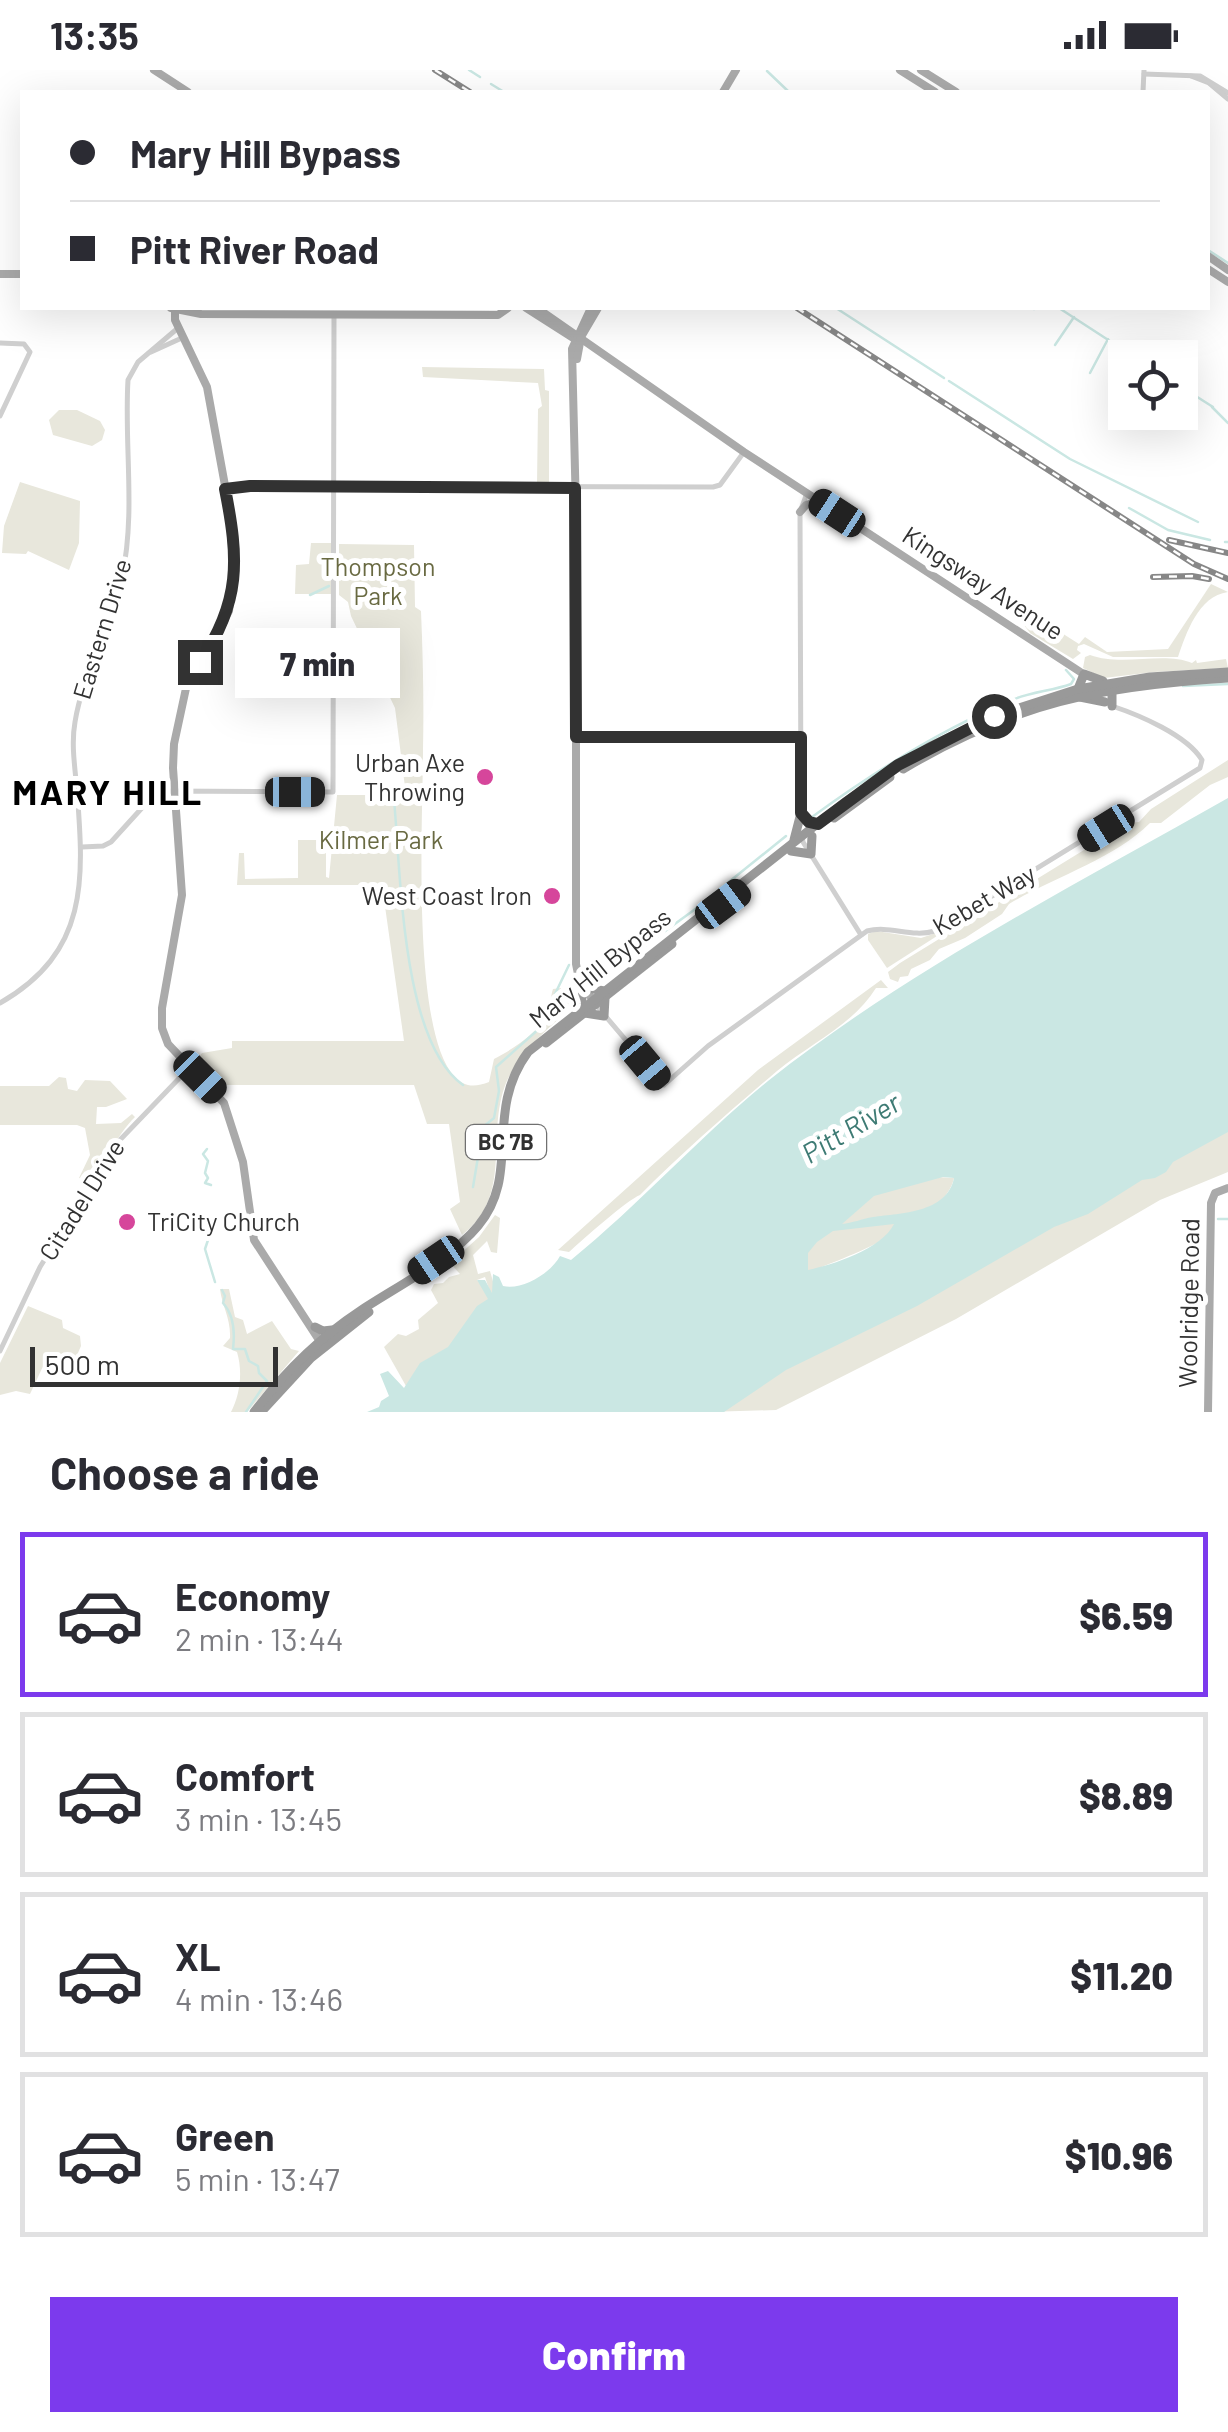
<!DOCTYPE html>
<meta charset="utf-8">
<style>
:root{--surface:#fff;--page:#f2f2f3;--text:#2b2b33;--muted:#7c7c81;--line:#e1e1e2;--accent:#7c3aed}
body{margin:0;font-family:Barlow,sans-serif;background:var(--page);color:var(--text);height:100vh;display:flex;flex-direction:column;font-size:38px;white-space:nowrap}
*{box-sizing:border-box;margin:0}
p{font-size:32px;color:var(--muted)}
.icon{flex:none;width:55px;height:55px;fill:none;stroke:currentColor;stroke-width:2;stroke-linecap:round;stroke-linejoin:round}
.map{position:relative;height:1342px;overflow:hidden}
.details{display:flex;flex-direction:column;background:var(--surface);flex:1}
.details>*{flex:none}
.top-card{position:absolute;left:20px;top:20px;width:1190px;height:220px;border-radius:0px;box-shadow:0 10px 40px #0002;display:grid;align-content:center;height:220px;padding:0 50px;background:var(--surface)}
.buttons{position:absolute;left:1108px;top:270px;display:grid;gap:20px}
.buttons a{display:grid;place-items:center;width:90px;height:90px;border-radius:0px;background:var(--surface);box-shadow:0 10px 40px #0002;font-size:50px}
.scale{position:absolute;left:30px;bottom:25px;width:248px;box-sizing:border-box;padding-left:10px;border:5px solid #323232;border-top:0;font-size:28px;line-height:35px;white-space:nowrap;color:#323232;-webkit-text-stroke:8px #fff;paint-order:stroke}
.end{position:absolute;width:45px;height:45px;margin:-22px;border:12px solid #323232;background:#fff;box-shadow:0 0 0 5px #fff}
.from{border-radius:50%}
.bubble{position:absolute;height:70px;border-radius:0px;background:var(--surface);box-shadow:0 10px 40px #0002;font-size:32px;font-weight:800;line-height:70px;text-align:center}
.car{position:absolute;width:30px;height:60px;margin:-30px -15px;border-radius:12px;box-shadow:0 0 8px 2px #0007;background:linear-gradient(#222 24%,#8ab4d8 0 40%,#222 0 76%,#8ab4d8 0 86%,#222 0)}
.top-card b{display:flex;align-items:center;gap:35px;height:95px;font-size:38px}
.top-card b+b{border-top:2px solid var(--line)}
.top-card i{width:25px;height:25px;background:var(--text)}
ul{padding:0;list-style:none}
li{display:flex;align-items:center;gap:30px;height:165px;margin:0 20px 15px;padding:0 30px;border:5px solid var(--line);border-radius:0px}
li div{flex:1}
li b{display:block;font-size:38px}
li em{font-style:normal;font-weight:800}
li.active{border-color:var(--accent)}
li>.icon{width:90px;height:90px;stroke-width:1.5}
h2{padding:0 50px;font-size:45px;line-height:120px}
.primary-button{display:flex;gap:20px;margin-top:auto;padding:20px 50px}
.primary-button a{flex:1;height:115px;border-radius:0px;background:var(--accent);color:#fff;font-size:40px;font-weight:800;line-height:115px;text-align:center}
.status{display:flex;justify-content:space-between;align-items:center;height:70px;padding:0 50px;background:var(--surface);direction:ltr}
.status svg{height:28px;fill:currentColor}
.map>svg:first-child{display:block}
.green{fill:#e8e7dc}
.water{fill:#cae7e3;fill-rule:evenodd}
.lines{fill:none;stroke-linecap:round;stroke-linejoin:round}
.stream{stroke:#cae7e3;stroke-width:2.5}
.minor{stroke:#cfcfcf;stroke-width:5}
.major{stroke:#aaa;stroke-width:8}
.highway{stroke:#999;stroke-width:9}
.rail-casing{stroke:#878787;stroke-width:6}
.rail{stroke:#fff;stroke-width:2.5;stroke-dasharray:8;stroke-linecap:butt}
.route{stroke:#323232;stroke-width:12}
.poi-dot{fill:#d6469b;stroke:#fff;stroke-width:4}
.labels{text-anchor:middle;stroke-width:10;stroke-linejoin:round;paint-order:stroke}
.shield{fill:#fff;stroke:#707070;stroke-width:2.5}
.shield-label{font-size:22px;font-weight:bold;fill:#323232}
.park-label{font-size:25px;fill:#696a42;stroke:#fff}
.street-label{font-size:25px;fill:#323232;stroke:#fff}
.poi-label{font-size:25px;fill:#323232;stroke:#fff;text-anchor:end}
.water-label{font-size:28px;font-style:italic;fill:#3e7b74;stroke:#fff}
.district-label{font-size:35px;font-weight:bold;letter-spacing:2.5px;fill:#000;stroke:#fff}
</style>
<div class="status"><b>13:35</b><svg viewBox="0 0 49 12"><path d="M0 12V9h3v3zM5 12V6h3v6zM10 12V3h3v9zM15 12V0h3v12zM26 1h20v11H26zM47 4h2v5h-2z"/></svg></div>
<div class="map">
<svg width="1228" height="1342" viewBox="0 0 1228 1342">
<rect width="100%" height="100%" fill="#fff"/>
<g class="green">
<polygon points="422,297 544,299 545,320 549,321 549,414 537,414 538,339 542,336 538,313 423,307"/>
<polygon points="59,340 77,340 100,351 105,360 102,370 92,376 53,365 49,350"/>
<polygon points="20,412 80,431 79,473 69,500 28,481 26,484 2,483 4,456"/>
<polygon points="311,473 331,473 331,524 295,524 296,495 309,494"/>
<path d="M339 474 414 475 415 537 421 541C423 588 424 634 423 680 423 747 411 959 454 1006 464 1018 476 1017 489 1012L494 989C513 979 539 963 548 942 552 935 550 927 553 919L561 918 571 937C546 962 520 980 506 1013 485 1066 514 1125 462 1165L450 1139 460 1132 449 1054H427L414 1015H216L195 992 202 983 232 978V971H404L382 815H237L239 783H244L245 809 298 808V770H326V807L329 808 337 725H406L395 638 351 546 348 532 339 525Z"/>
<path d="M1211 514 1228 522C1198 526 1186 564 1178 587H1113L1084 574 1078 576 1077 580 1081 583 1073 589 1030 563 1024 555 1026 546 1032 544 1079 574 1085 567 1107 582 1168 579Z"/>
<path d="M1090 585C1123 597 1163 581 1192 593L1196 590 1197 593 1226 589 1228 598 1154 602 1104 608 1083 598 1085 587Z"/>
<path d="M1228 690V707L1210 715 1161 753H1150C1114 789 1054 807 1009 834L1002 844 965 868 939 879 930 890 911 899 908 906 900 907 898 912 890 909 888 902 900 893 1128 753 1139 752 1151 739Z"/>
<polygon points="876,861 921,868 936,863 937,866 887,898 868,870 868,864"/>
<path d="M881 910 888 918H876C853 955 811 973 777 1001 730 1041 684 1081 640 1125 627 1130 582 1170 569 1182L558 1180 758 1000Z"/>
<path d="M59 1007 66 1008 68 1019 77 1021 85 1010 110 1011 127 1029 106 1037H97L96 1054 121 1053 132 1044 135 1047C116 1065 104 1098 83 1109L79 1108 90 1085 85 1058 77 1055H0V1016H49Z"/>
<polygon points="1228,1049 1228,1102 1160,1130 956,1249 776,1340 707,1342"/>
<path d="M937 1107 954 1108C945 1152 840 1190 801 1205L781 1196 857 1128Z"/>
<polygon points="495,1145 500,1148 497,1183 491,1182 487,1171 473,1185 478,1204 490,1201 496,1222 492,1228 485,1207 477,1210 500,1239 406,1316 384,1277 398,1264 406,1266 419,1259 418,1250 438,1233 431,1220 434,1214 443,1213 449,1207 460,1204 450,1193 479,1167"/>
<path d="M220 1219H229L235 1247 243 1250 247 1264 272 1251 291 1279 299 1281 247 1342H231C240 1325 243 1302 237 1282L223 1276 230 1268C231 1249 222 1236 220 1219Z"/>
<polygon points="28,1236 62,1250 63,1258 80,1266 81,1276 74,1292 45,1292 30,1324 16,1321 0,1325 0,1293"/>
</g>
<path class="water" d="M1228 728V1062L1173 1092 1166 1102 1155 1108 1142 1110 1088 1144 1054 1157 917 1236 786 1300 724 1342H367L379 1337 381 1331 389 1326 380 1304 388 1301 404 1318 420 1293 448 1277 477 1236 488 1229 477 1210H485L492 1223 493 1204 499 1207 503 1216C522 1221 552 1202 560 1186L571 1190C640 1134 699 1067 768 1011 909 899 1072 817 1228 728ZM943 1107 954 1108C947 1143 901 1143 873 1147 862 1149 852 1153 842 1154L874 1126ZM894 1154C882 1179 832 1195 808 1200V1183L817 1172 833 1161Z"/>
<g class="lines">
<g class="stream">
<polyline points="469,0 480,7"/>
<polyline points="767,1 789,22"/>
<polyline points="491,14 504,22"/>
<polyline points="1208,180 1228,193"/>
<polyline points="836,238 944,308"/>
<polyline points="1059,238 1136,288"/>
<polyline points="1034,239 1035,238"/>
<polyline points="1055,275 1074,247"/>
<polyline points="1090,303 1108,269"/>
<polyline points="949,311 1070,389 1198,452"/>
<polyline points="1180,316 1213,337"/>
<polyline points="1212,337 1228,353"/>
<polyline points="1164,354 1164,342"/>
<polyline points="1129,438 1168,460 1210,470"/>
<polyline points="1225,472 1228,472"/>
<polyline points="310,525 329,516"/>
<polyline points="1183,616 1228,614"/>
<path d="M394 730C401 802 401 971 463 1015"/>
<path d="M812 747C875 701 940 660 1012 630 1030 622 1052 621 1071 614L1074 609 1066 600"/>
<polyline points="584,902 595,909 602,907 694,840 786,766"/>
<polyline points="207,1079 203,1084 208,1091 205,1103 208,1108 205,1113 211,1115"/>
<polyline points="473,1117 483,1057 494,1048 499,1021 496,997 550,949 554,943 555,924 569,895"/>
<polyline points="1218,1149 1228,1149"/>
<polyline points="214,1152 205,1179 215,1212"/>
<path d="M222 1220 225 1226 223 1233C234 1245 235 1263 233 1279H245L249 1291 258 1296 259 1303 267 1311 246 1342"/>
</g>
<g class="minor">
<polyline points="1144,4 1200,6 1228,23"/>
<polyline points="1191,6 1209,13 1228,29"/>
<polyline points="1143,22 1144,0"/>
<polyline points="0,273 24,274 30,282 0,346"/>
<polyline points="151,282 184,267"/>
<polyline points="225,419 250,416 713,417 720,415 744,382"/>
<polyline points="576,667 801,667"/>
<polyline points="801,744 800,442 807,423"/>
<polyline points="802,765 803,772 861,865"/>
<polyline points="82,777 103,776 111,772 151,728 164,721 333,722 334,245"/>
<path d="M0 933C89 882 84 810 77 720 75 698 71 674 75 652 83 602 112 557 122 507 136 442 124 375 128 310L138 292 178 258"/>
<path d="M596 935 664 1015 708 976 867 861C890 855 911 868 935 861L1200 698 1202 690C1187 665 1139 645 1112 636"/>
<polyline points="0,1281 40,1197 117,1073 190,997"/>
</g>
<g class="major">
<polyline points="154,0 188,22"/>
<polyline points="900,0 935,22"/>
<polyline points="921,0 956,22"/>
<polyline points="723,22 736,0"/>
<polyline points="1208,186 1228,200"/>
<polyline points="1208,199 1228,212"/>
<polyline points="0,204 22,204"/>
<polyline points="171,238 201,244 498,245 508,238"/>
<polyline points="526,238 573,268"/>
<polyline points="537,238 744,382 1085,605"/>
<polyline points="591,238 572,279 576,441 576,894 579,909 596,935"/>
<polyline points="175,239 175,250 207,317 228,432 234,496 229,541 212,575 188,609 174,674 173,698 182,825 162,938 162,958 168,974 224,1033 243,1092 254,1170 321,1273"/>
<polyline points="577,289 581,267 598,238"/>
<polyline points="800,442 806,435 819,431"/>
<polyline points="1208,1342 1211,1133 1215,1123 1228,1118"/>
</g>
<g class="highway">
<polyline points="1078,619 1084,604 1103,611"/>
<polyline points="1080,627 1105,632"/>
<polyline points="1112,636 1112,619"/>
<path d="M903 699C1015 633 1100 616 1228 608"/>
<polyline points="834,748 890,707"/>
<polyline points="794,770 801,743"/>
<polyline points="791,781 811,784 812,766"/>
<polyline points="581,938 583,917 604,921"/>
<polyline points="585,943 604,946 605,928"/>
<polyline points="546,973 672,874"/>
<polyline points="315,1257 323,1261 332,1260"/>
<polyline points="263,1340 311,1288 369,1242"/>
<path d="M254 1342C284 1303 319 1268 360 1241 396 1217 450 1190 478 1156 522 1104 483 1043 528 982L845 732 929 677 994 646 1078 619 1150 607 1228 602"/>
</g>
<defs>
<g id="rail">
<polyline points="435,0 470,22"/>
<polyline points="797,238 1194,494 1228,509"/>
<polyline points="1169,470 1228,483"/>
<polyline points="1153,507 1192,506 1209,509"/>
</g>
</defs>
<use href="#rail" class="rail-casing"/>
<use href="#rail" class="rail"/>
</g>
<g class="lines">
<path class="route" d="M200 592C241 532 239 489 225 419L250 416 575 418 576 667H801V743L809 752 818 754 898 695 994 646"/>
</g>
<g class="poi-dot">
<circle cx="485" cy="707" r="10"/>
<circle cx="552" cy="826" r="10"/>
<circle cx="127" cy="1152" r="10"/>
</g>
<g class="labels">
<rect class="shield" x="466" y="1055" width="80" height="34" rx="8"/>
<g class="shield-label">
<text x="506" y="1080">BC 7B</text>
</g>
<g class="park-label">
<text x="378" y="506">Thompson<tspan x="378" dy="29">Park</tspan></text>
<text x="381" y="779">Kilmer Park</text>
</g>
<g class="street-label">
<text transform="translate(983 513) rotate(33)" y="9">Kingsway Avenue</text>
<text transform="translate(102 559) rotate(-73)" y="9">Eastern Drive</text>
<text transform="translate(984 830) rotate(-30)" y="9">Kebet Way</text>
<text transform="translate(600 898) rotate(-39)" y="9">Mary Hill Bypass</text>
<text transform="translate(82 1130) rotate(-58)" y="9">Citadel Drive</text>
<text transform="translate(1189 1233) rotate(-89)" y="9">Woolridge Road</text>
</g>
<g class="poi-label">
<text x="465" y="702">Urban Axe<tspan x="465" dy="29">Throwing</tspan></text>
<text x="532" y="835">West Coast Iron</text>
<text x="147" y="1161" text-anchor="start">TriCity Church</text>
</g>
<g class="water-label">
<text transform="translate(851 1058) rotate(-31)" y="10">Pitt River</text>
</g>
<g class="district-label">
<text x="108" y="735">MARY HILL</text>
</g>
</g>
</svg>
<div class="buttons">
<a><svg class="icon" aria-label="locate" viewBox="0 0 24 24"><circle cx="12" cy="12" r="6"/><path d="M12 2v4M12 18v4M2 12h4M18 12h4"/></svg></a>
</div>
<div class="scale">500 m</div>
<i class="end from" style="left:994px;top:646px"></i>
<i class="end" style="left:200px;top:592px"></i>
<div class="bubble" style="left:235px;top:558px;width:165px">7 min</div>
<i class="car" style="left:837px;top:443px;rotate:303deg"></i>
<i class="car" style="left:295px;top:722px;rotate:90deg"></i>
<i class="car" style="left:1106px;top:758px;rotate:238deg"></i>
<i class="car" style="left:723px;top:834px;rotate:53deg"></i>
<i class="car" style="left:645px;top:993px;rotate:140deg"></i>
<i class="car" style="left:200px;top:1007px;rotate:135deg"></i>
<i class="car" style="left:436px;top:1190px;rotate:236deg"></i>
<div class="top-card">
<b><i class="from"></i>Mary Hill Bypass</b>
<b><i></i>Pitt River Road</b>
</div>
</div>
<section class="details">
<h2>Choose a ride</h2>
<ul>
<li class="active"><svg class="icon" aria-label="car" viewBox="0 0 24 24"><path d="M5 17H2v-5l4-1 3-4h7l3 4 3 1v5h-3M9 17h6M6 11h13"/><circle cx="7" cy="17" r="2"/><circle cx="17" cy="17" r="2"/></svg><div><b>Economy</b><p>2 min · 13:44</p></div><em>$6.59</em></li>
<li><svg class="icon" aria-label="car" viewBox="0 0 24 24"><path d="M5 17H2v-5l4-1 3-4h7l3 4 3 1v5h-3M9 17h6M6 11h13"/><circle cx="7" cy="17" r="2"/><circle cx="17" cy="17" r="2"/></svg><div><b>Comfort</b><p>3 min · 13:45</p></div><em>$8.89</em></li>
<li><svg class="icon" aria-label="car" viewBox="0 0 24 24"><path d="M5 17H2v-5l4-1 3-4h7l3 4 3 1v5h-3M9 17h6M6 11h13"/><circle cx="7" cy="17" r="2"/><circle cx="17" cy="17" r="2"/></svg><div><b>XL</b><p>4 min · 13:46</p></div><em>$11.20</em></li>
<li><svg class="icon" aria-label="car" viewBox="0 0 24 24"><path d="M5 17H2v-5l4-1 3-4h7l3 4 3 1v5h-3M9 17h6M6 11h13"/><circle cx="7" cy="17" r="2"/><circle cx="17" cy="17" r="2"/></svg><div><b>Green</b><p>5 min · 13:47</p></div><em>$10.96</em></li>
</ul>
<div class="primary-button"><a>Confirm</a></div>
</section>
